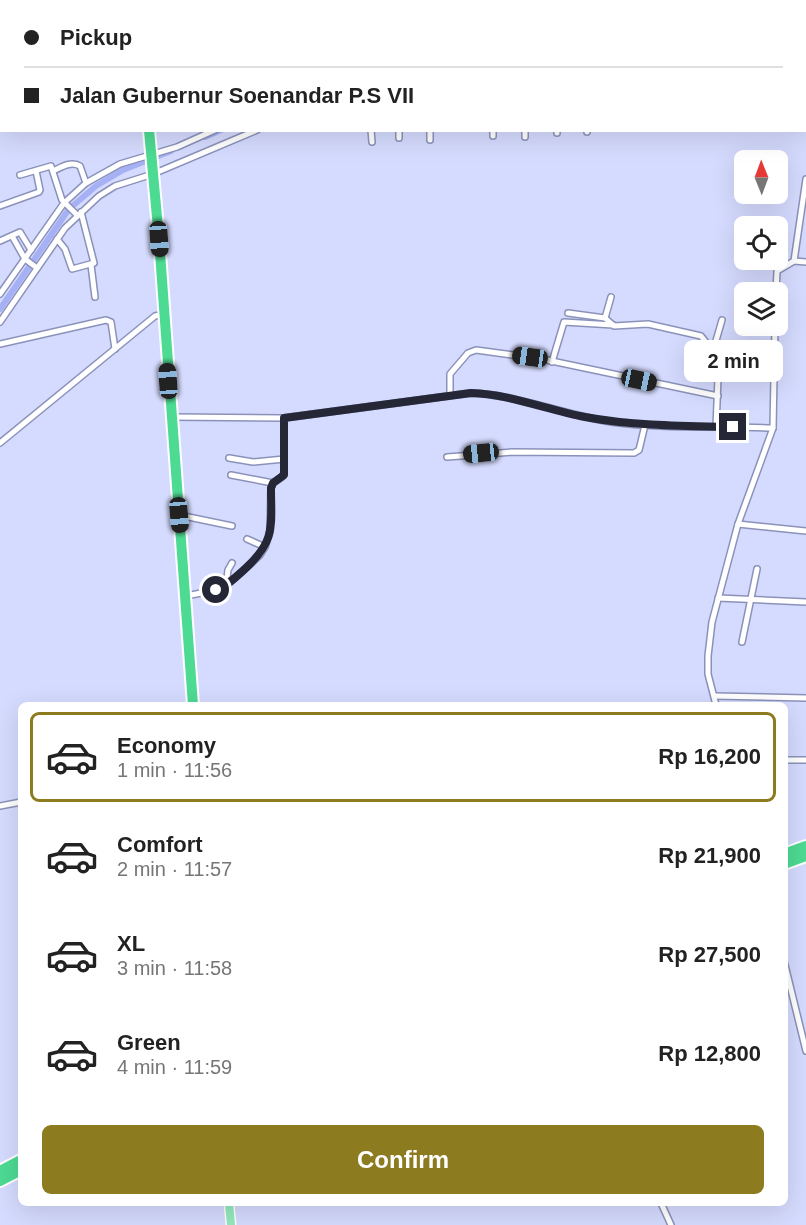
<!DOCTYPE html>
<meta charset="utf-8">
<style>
:root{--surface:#fff;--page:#f6f6f6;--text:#222;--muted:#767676;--line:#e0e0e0;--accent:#8d7b20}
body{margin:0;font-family:Arial,sans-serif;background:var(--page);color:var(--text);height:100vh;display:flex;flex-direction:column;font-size:22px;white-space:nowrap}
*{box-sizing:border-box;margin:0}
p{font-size:20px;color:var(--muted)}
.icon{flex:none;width:33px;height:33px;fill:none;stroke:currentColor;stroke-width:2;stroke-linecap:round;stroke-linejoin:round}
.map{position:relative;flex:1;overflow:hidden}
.side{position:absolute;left:18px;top:702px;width:770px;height:504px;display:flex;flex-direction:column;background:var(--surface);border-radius:9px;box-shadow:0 6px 24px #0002}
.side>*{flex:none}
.banner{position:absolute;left:0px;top:0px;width:807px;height:132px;box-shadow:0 6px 24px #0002;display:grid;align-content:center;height:132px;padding:0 24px;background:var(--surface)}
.needle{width:39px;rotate:359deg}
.fabs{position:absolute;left:734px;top:150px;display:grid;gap:12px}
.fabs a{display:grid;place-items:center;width:54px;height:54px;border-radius:9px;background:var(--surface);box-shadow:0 6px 24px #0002;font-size:30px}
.end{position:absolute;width:27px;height:27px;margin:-14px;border:8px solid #252737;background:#fff;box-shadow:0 0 0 3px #fff}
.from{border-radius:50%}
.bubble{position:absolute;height:42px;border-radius:9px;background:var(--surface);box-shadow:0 6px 24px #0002;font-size:20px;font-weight:800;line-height:42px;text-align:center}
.car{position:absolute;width:18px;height:36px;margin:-18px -9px;border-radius:8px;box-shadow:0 0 4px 2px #0007;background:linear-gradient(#222 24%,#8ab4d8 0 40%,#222 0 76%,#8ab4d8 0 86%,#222 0)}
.banner b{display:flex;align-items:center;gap:21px;height:57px;font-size:22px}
.banner b+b{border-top:2px solid var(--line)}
.banner i{width:15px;height:15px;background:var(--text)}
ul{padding:10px 0 0;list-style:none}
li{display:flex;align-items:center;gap:18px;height:90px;margin:0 12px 9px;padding:0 12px;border:3px solid transparent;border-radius:9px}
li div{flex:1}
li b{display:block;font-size:22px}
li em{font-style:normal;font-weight:800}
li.current{border-color:var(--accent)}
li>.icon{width:54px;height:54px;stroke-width:1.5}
.cta{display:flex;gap:12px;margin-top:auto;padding:12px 24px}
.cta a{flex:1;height:69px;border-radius:9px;background:var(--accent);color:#fff;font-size:24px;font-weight:800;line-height:69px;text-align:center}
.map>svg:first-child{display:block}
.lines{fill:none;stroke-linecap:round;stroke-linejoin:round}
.canal{stroke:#a6b0f4;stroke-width:6}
.river{stroke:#a6b0f4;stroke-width:10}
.street-casing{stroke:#8b92ba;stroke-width:8}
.primary-casing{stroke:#fff;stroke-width:11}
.highway-casing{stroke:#fff;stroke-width:14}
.street{stroke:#fff;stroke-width:5}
.primary{stroke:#94e9be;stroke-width:8}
.highway{stroke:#4dda93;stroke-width:10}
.route{stroke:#252737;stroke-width:8}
</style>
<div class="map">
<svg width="806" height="1225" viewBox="0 0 806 1225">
<rect width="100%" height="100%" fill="#d5dbfe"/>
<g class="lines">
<g class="canal">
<polyline points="357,2 358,0"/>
<polyline points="205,137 221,130"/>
<polyline points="0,309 69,209 96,186 123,170 171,151"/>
</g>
<g class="river">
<polyline points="255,2 255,0"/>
<polyline points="0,91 2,90"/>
</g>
<defs>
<g id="street">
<polyline points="480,0 480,2"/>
<polyline points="508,0 508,2"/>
<polyline points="541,0 541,2"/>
<polyline points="604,0 604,2"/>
<polyline points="634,0 634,2"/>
<polyline points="791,0 791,2"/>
<polyline points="176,2 176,0"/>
<polyline points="214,2 217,0"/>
<polyline points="349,2 350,0"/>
<polyline points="366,2 367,0"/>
<polyline points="375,2 376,0"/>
<polyline points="412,2 413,0"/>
<polyline points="665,2 666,0"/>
<polyline points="707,2 708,0"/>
<polyline points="0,70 2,70"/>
<polyline points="806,87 806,88"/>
<polyline points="371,130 372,142"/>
<polyline points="399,130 399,138"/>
<polyline points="430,130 430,140"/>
<polyline points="493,130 493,136"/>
<polyline points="525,130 525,137"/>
<polyline points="557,130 557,133"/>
<polyline points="587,130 587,132"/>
<path d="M53 171C62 167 70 161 80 166L86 183"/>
<polyline points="20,175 51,166 62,200 77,215"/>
<polyline points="0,206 39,192 40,190 36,171"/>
<polyline points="12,236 25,259 37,268"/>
<polyline points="57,239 65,249 72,269 94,263 81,212"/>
<polyline points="0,241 20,232 31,250"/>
<polyline points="794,261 806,262"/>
<polyline points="91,265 95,297"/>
<polyline points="776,292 777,271 794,261 806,179"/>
<polyline points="0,294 64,203 86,183 120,164 177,147 215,130"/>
<polyline points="568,313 605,318 614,326 648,324 701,336 713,351 716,358 718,378 716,427"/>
<polyline points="605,318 611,297"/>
<polyline points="0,322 65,228 99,196 115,186 153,174 257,130"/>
<polyline points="0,344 106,320 111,322 115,349"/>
<polyline points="713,351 722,320"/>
<polyline points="552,362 564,322 613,325"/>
<polyline points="450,395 450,374 468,353 476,350 542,359 718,396"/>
<path d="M171 417 284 418 471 393C519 395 564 415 611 422 665 429 719 426 773 428"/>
<polyline points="0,443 155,316 164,314"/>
<polyline points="447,457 512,452 634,453 639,450 645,425"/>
<polyline points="229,458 253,462 284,459"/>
<polyline points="231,475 273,483"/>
<polyline points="179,515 232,526"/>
<polyline points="738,524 806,531"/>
<polyline points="247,539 265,547"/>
<polyline points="226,586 228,570 232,563"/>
<polyline points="186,596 216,590 226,586 260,555 265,547 270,532 271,488 273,483 282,477 284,473 284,418"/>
<polyline points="718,598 806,602"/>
<polyline points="742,642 757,569"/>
<polyline points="714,696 806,698"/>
<polyline points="716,705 708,674 708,656 712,622 738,524 773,428 775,326"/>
<polyline points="784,760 806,760"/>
<polyline points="0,806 21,802"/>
<polyline points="784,961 806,1051"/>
<polyline points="661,1203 671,1225"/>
</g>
<polyline id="primary" points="229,1203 231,1225"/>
<g id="highway">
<polyline points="133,0 134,2"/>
<polyline points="149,130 159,239 193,705"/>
<polyline points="784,854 806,846"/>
<polyline points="784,864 806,856"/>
<polyline points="0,1171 21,1160"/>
<polyline points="0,1181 21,1170"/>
</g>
</defs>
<use href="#street" class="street-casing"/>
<use href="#primary" class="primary-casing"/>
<use href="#highway" class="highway-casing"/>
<use href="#street" class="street"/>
<use href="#primary" class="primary"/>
<use href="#highway" class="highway"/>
</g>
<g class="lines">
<path class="route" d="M216 590C228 585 236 577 246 568 276 540 271 526 271 488L273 483 284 475V418L471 393C510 394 547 410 585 417 634 426 683 426 733 427"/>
</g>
</svg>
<div class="fabs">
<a><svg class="needle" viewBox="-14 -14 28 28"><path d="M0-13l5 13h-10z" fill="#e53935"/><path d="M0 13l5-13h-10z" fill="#767676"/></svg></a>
<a><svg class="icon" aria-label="locate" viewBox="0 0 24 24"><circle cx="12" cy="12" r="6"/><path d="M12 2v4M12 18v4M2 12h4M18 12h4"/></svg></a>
<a><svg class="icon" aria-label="layers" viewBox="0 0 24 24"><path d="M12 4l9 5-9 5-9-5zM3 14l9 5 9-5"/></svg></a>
</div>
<i class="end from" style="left:216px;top:590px"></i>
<i class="end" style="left:733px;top:427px"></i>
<div class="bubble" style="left:684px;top:340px;width:99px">2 min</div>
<i class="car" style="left:159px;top:239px;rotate:176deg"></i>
<i class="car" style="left:530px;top:357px;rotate:278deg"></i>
<i class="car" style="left:639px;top:380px;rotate:102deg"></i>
<i class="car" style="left:168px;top:381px;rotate:356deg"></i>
<i class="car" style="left:481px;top:453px;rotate:264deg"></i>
<i class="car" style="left:179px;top:515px;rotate:175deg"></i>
<div class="banner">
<b><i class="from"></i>Pickup</b>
<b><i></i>Jalan Gubernur Soenandar P.S VII</b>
</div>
<section class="side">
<ul>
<li class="current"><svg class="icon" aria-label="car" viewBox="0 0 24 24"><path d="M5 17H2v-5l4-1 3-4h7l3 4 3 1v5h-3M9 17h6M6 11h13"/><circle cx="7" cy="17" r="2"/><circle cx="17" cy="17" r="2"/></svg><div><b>Economy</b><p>1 min · 11:56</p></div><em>Rp 16,200</em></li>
<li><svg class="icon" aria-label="car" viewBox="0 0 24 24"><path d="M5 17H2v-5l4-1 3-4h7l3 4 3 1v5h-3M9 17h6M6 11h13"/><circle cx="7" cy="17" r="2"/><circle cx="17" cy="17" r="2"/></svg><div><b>Comfort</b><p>2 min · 11:57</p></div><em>Rp 21,900</em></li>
<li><svg class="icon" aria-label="car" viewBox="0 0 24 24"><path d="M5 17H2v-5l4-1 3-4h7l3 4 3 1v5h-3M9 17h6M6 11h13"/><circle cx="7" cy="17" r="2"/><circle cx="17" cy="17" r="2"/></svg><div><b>XL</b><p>3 min · 11:58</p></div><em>Rp 27,500</em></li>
<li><svg class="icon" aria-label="car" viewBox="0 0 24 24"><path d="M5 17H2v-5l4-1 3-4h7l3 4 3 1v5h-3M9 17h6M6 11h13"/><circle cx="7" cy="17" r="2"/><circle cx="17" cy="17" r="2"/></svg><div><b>Green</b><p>4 min · 11:59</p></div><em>Rp 12,800</em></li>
</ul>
<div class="cta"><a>Confirm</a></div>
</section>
</div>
